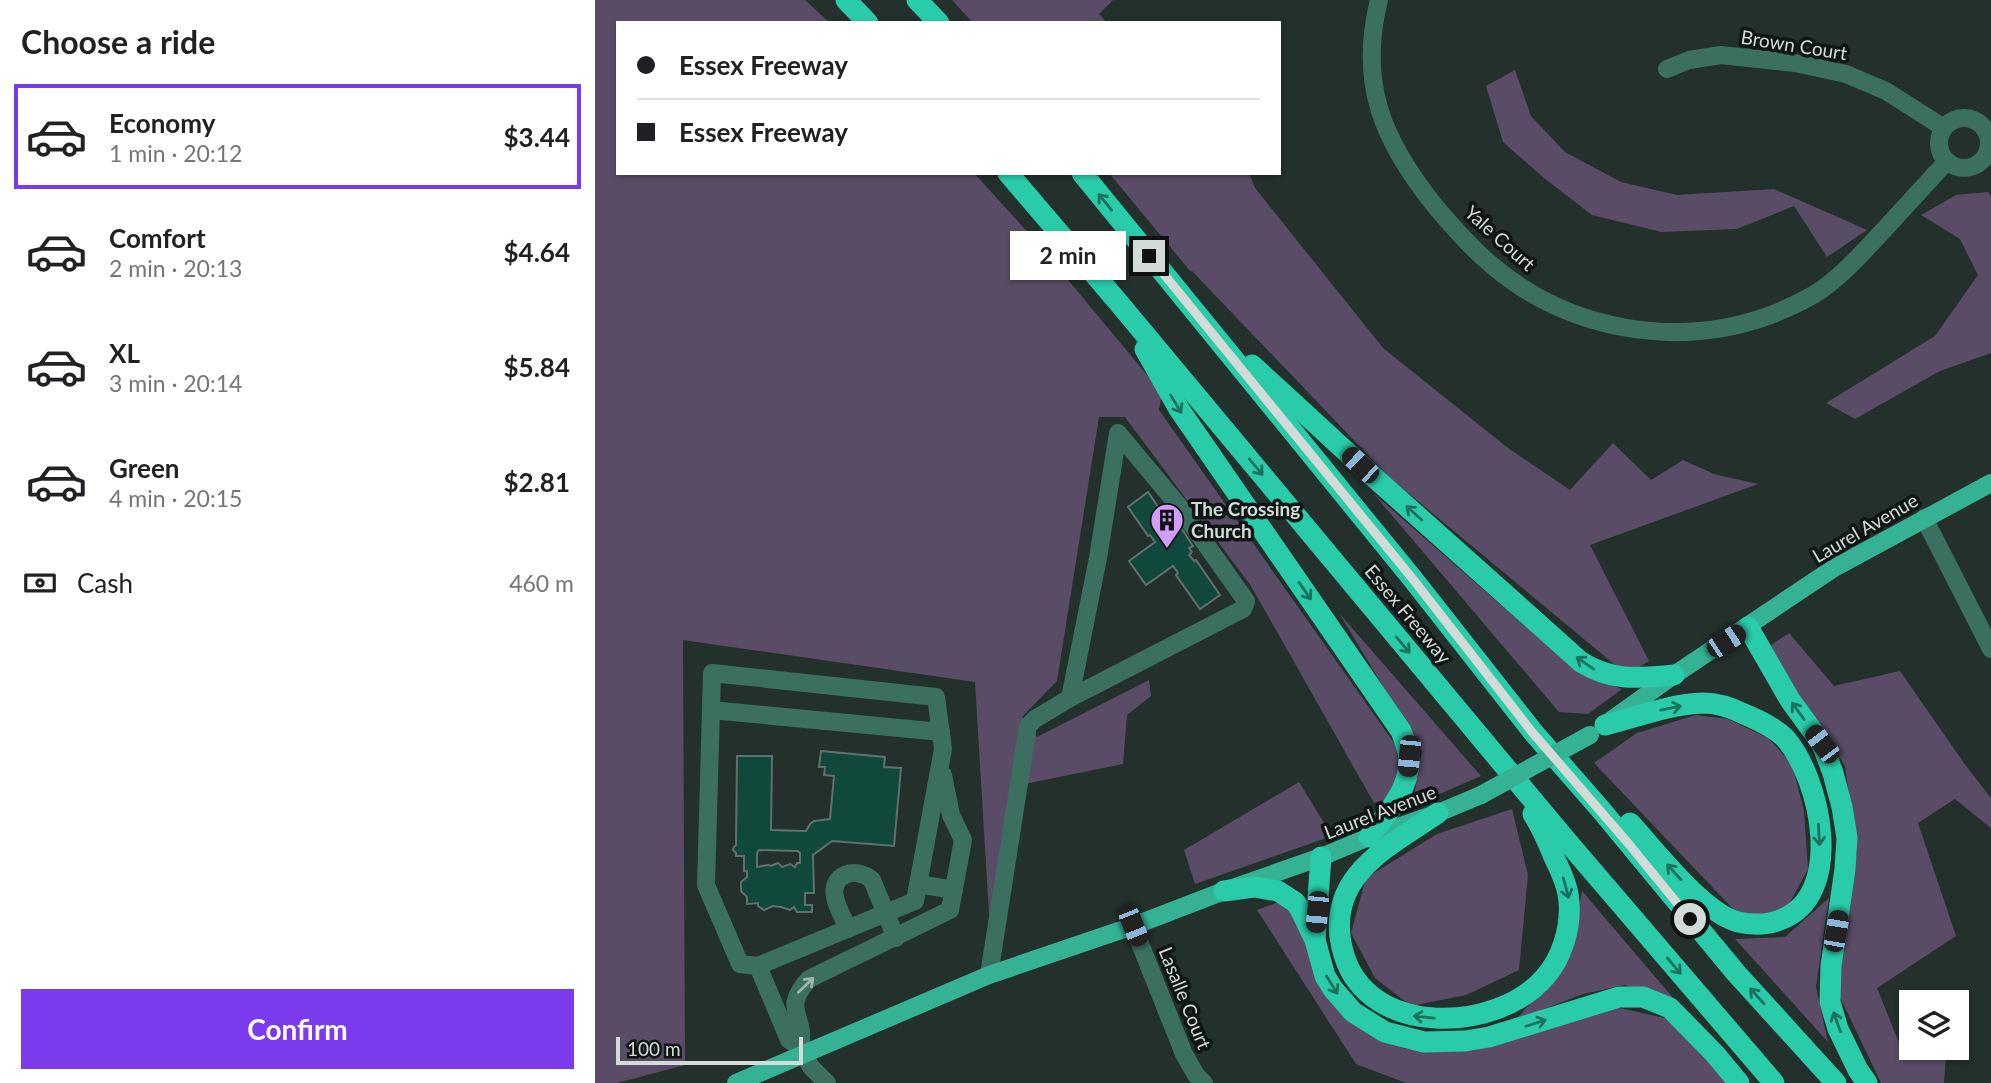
<!DOCTYPE html>
<meta charset="utf-8">
<style>
:root{--surface:#fff;--page:#f2f2f2;--text:#202124;--muted:#757577;--line:#e0e0e0;--accent:#7c3aed}
body{margin:0;font-family:Lato,sans-serif;background:var(--page);color:var(--text);height:100vh;display:flex;flex-direction:column;font-size:26px;white-space:nowrap}
*{box-sizing:border-box;margin:0}
p{font-size:23px;color:var(--muted)}
.icon{flex:none;width:38px;height:38px;fill:none;stroke:currentColor;stroke-width:2;stroke-linecap:round;stroke-linejoin:round}
.map{position:relative;flex:1;overflow:hidden}
.sheet{display:flex;flex-direction:column;background:var(--surface);width:595px}
.sheet>*{flex:none}
.guide{position:absolute;left:21px;top:21px;width:665px;height:154px;border-radius:0px;box-shadow:0 2px 5px #0004;display:grid;align-content:center;height:154px;padding:0 21px;background:var(--surface)}
.controls{position:absolute;left:1304px;top:990px;display:grid;gap:14px}
.controls a{display:grid;place-items:center;width:70px;height:70px;border-radius:0px;background:var(--surface);box-shadow:0 2px 5px #0004;font-size:35px}
.scale{position:absolute;left:21px;bottom:18px;width:187px;box-sizing:border-box;padding-left:7px;border:4px solid #d3dbd8;border-top:0;font-size:19px;line-height:24px;white-space:nowrap;color:#d3dbd8;-webkit-text-stroke:5px #101614;paint-order:stroke}
.end{position:absolute;width:32px;height:32px;margin:-16px;border:9px solid #d3dbd8;background:#111;box-shadow:0 0 0 4px #111}
.from{border-radius:50%}
.bubble{position:absolute;height:49px;border-radius:0px;background:var(--surface);box-shadow:0 2px 5px #0004;font-size:23px;font-weight:700;line-height:49px;text-align:center}
.car{position:absolute;width:21px;height:42px;margin:-21px -10px;border-radius:9px;box-shadow:0 0 5px 2px #0007;background:linear-gradient(#222 24%,#8ab4d8 0 40%,#222 0 76%,#8ab4d8 0 86%,#222 0)}
.guide b{display:flex;align-items:center;gap:24px;height:66px;font-size:26px}
.guide b+b{border-top:2px solid var(--line)}
.guide i{width:18px;height:18px;background:var(--text)}
ul{padding:0;list-style:none}
li{display:flex;align-items:center;gap:21px;height:105px;margin:0 14px 10px;padding:0 7px;border:4px solid transparent;border-radius:0px}
li div{flex:1}
li b{display:block;font-size:26px}
li em{font-style:normal;font-weight:700}
li.active{border-color:var(--accent)}
li>.icon{width:63px;height:63px;stroke-width:1.5}
h2{padding:0 21px;font-size:32px;line-height:84px}
.pay{display:flex;align-items:center;gap:18px;height:77px;padding:0 21px;font-size:26px}
.pay p{margin-inline-start:auto}
.action{display:flex;gap:14px;margin-top:auto;padding:14px 21px}
.action a{flex:1;height:80px;border-radius:0px;background:var(--accent);color:#fff;font-size:28px;font-weight:700;line-height:80px;text-align:center}
main{display:flex;flex:1;min-height:0}
.map>svg:first-child{display:block}
.green{fill:#5a4c66}
.building{fill:#10483b;stroke:#62706c;stroke-width:2;fill-rule:evenodd}
.lines{fill:none;stroke-linecap:round;stroke-linejoin:round}
.minor{stroke:#3b6f60;stroke-width:18}
.major{stroke:#35b194;stroke-width:18}
.highway{stroke:#29cba8;stroke-width:21}
.major-bridge{stroke:#35b194;stroke-width:18}
.oneway{stroke:#1c705e}
.oneway2{stroke:#9eb5ae}
.route{stroke:#d3dbd8;stroke-width:9}
.labels{text-anchor:middle;stroke-width:7;stroke-linejoin:round;paint-order:stroke}
.street-label{font-size:19px;fill:#d3dbd8;stroke:#101614}
.poi-label{font-size:19px;font-weight:bold;fill:#d3dbd8;stroke:#101614;text-anchor:start}
</style>
<main>
<section class="sheet">
<h2>Choose a ride</h2>
<ul>
<li class="active"><svg class="icon" aria-label="car" viewBox="0 0 24 24"><path d="M5 17H2v-5l4-1 3-4h7l3 4 3 1v5h-3M9 17h6M6 11h13"/><circle cx="7" cy="17" r="2"/><circle cx="17" cy="17" r="2"/></svg><div><b>Economy</b><p>1 min · 20:12</p></div><em>$3.44</em></li>
<li><svg class="icon" aria-label="car" viewBox="0 0 24 24"><path d="M5 17H2v-5l4-1 3-4h7l3 4 3 1v5h-3M9 17h6M6 11h13"/><circle cx="7" cy="17" r="2"/><circle cx="17" cy="17" r="2"/></svg><div><b>Comfort</b><p>2 min · 20:13</p></div><em>$4.64</em></li>
<li><svg class="icon" aria-label="car" viewBox="0 0 24 24"><path d="M5 17H2v-5l4-1 3-4h7l3 4 3 1v5h-3M9 17h6M6 11h13"/><circle cx="7" cy="17" r="2"/><circle cx="17" cy="17" r="2"/></svg><div><b>XL</b><p>3 min · 20:14</p></div><em>$5.84</em></li>
<li><svg class="icon" aria-label="car" viewBox="0 0 24 24"><path d="M5 17H2v-5l4-1 3-4h7l3 4 3 1v5h-3M9 17h6M6 11h13"/><circle cx="7" cy="17" r="2"/><circle cx="17" cy="17" r="2"/></svg><div><b>Green</b><p>4 min · 20:15</p></div><em>$2.81</em></li>
</ul>
<div class="pay"><svg class="icon" aria-label="cash" viewBox="0 0 24 24"><path d="M3 7h18v10H3z"/><circle cx="12" cy="12" r="2"/></svg>Cash<p>460 m</p></div>
<div class="action"><a>Confirm</a></div>
</section>
<div class="map">
<svg width="1396" height="1083" viewBox="0 0 1396 1083">
<rect width="100%" height="100%" fill="#23302b"/>
<g class="green">
<polygon points="0,0 210,0 235,23 23,23 23,173 379,173 439,239 567,393 564,410 809,757 792,799 779,803 656,586 530,417 504,417 462,681 427,717 442,737 554,680 556,696 532,715 528,764 420,786 396,947 380,682 88,640 90,1065 22,1083 0,1083"/>
<polygon points="357,0 518,0 504,14 512,23 378,23"/>
<polygon points="920,70 936,116 970,152 1026,182 1082,195 1179,189 1272,230 1232,257 1199,206 1142,229 1066,232 997,215 949,178 908,142 891,86"/>
<polygon points="514,173 654,173 660,188 788,348 913,448 975,490 1018,443 1056,480 1088,460 1119,474 1163,484 995,545 1054,661 1041,669 1026,670 794,477 597,271 596,272"/>
<polygon points="1393,192 1396,196 1396,353 1345,371 1260,419 1231,403 1340,336 1383,275 1365,239 1326,215 1361,195"/>
<polygon points="778,493 978,668 1027,689 993,714 964,712"/>
<polygon points="744,613 886,776 817,806 827,751"/>
<polygon points="1194,633 1239,686 1305,671 1371,766 1396,798 1396,828 1360,799 1323,823 1361,936 1282,988 1309,1055 1351,1054 1349,1083 1286,1083 1242,991 1262,850 1250,766 1173,647"/>
<polygon points="1101,715 1133,719 1173,738 1197,764 1209,811 1213,869 1193,906 1169,916 1142,913 999,763 1042,733"/>
<polygon points="704,782 737,836 600,884 589,850"/>
<polygon points="917,809 933,875 924,970 871,995 816,1006 780,978 756,933 771,878 842,834"/>
<polygon points="987,891 1085,1006 1030,985 988,994 921,1020 976,954"/>
<polygon points="1234,898 1221,987 1233,1042 1140,939 1190,937"/>
<polygon points="684,902 694,904 742,1006 810,1049 1020,1007 1079,1020 1134,1083 811,1083 761,1064 662,910"/>
</g>
<g class="building">
<polygon points="553,492 578,529 579,528 582,532 587,529 598,546 594,548 597,552 594,555 599,561 601,560 625,595 605,609 581,575 583,573 578,566 551,585 534,561 560,542 555,535 553,536 533,507"/>
<path d="M226 751 290 757 289 767 306 768 299 846 237 841 218 855 219 893H210V905H217V912H202L199 907 195 910 186 907 178 906 169 910 163 906V903L152 904V897L146 891V882L152 877V871H149V856H141V853L138 850 139 847 141 845 142 756H177L176 830 211 831 215 824 219 821 235 819 239 776 229 775 230 767H224ZM164 850 203 851 205 853V863H202L200 867 195 864 187 867 183 863 176 866 173 865 162 867V853Z"/>
</g>
<g class="lines">
<g class="minor">
<path d="M784 0C763 84 788 141 840 206 858 227 877 249 899 267 974 330 1081 349 1173 316 1191 309 1210 301 1226 290 1249 274 1268 252 1287 232 1309 208 1330 185 1352 161"/>
<polyline points="1072,69 1094,60 1126,55 1200,63 1251,74 1291,91 1349,128"/>
<circle cx="1369" cy="143" r="25"/>
<polygon points="523,433 583,505 651,601 648,609 475,698 503,558"/>
<polyline points="1329,518 1396,649"/>
<polygon points="117,673 341,697 348,749 320,901 163,966 145,964 111,885"/>
<polyline points="116,710 346,732"/>
<polyline points="323,884 359,890"/>
<polyline points="538,926 589,1054 601,1075 609,1083"/>
<path d="M253 929C249 919 242 908 240 897 235 874 261 866 277 880L301 938"/>
<polyline points="163,966 194,1040 205,1047 216,1067 232,1083"/>
<polyline points="394,975 433,726 440,719 475,698"/>
<path d="M205 1047C212 1014 185 1011 214 979L355 910 368 840 356 815 348 775"/>
</g>
<g class="major">
<polyline points="1015,721 1079,675 1239,568 1396,483"/>
<polyline points="141,1083 394,975 538,926 629,891 726,857 774,837 843,813 886,795"/>
</g>
<g class="highway">
<polyline points="251,0 273,23"/>
<polyline points="322,0 344,23"/>
<polyline points="413,173 523,302 971,840 1179,1083"/>
<polyline points="487,173 817,578 938,732 1007,811 1141,973 1241,1083"/>
<path d="M550 349 584 409 806 731C809 739 813 749 814 758 815 790 792 813 774 837"/>
<path d="M657 365 781 479 986 662C1018 682 1044 678 1079 675"/>
<polyline points="1153,627 1195,700 1227,744 1238,773 1247,807 1252,838 1250,869 1236,966 1235,1002 1243,1029 1263,1070 1272,1083"/>
<path d="M1010 725C1042 717 1075 704 1108 703 1122 703 1137 708 1149 714 1163 720 1179 727 1190 738 1226 779 1251 896 1185 920 1172 925 1157 925 1143 922 1108 913 1060 850 1035 823"/>
<path d="M843 813C791 848 726 879 749 955 774 1038 902 1033 950 977 967 958 976 928 974 902 973 886 966 872 959 857 953 842 947 828 938 814"/>
<polyline points="629,891 659,887 683,891 700,902 705,909 720,940 730,976 738,989 758,1012 790,1032 829,1042 870,1041 894,1037 1024,997 1048,997 1075,1008 1120,1054 1144,1083"/>
<polyline points="720,938 726,857"/>
</g>
<polyline class="major-bridge" points="886,795 995,735"/>
</g>
<defs><path id="oneway-shaft" d="M-6 0H5M1.5-3L5.5 0L1.5 3" fill="none" stroke-width="1.6" stroke-linecap="round" stroke-linejoin="round" transform="scale(1.75)"/></defs>
<g class="oneway">
<use href="#oneway-shaft" transform="translate(510 202) rotate(-129)"/>
<use href="#oneway-shaft" transform="translate(581 404) rotate(59)"/>
<use href="#oneway-shaft" transform="translate(661 467) rotate(50)"/>
<use href="#oneway-shaft" transform="translate(819 513) rotate(-138)"/>
<use href="#oneway-shaft" transform="translate(710 591) rotate(55)"/>
<use href="#oneway-shaft" transform="translate(808 645) rotate(50)"/>
<use href="#oneway-shaft" transform="translate(990 663) rotate(-145)"/>
<use href="#oneway-shaft" transform="translate(1076 708) rotate(-11)"/>
<use href="#oneway-shaft" transform="translate(1203 711) rotate(-126)"/>
<use href="#oneway-shaft" transform="translate(1224 835) rotate(87)"/>
<use href="#oneway-shaft" transform="translate(1079 872) rotate(-132)"/>
<use href="#oneway-shaft" transform="translate(971 888) rotate(75)"/>
<use href="#oneway-shaft" transform="translate(1079 966) rotate(50)"/>
<use href="#oneway-shaft" transform="translate(737 985) rotate(58)"/>
<use href="#oneway-shaft" transform="translate(1162 996) rotate(-132)"/>
<use href="#oneway-shaft" transform="translate(829 1017) rotate(-174)"/>
<use href="#oneway-shaft" transform="translate(1242 1022) rotate(-110)"/>
<use href="#oneway-shaft" transform="translate(941 1023) rotate(-18)"/>
</g>
<use class="oneway2" href="#oneway-shaft" transform="translate(211 985) rotate(-44)"/>
<g class="lines">
<polyline class="route" points="554,256 817,578 937,732 1033,843 1095,919"/>
</g>
<defs>
<symbol id="building-pin" viewBox="-11 -11 22 30"><path d="M0 17L-7.5 6A9.5 9.5 0 1 1 7.5 6Z" fill="#d29dfd" stroke="#101614"/><path d="M-4-6H4V6H1V3H-1V6H-4ZM-2.5-4.3h1.7v1.8h-1.7ZM.8-4.3h1.7v1.8H.8ZM-2.5-1h1.7V.8h-1.7ZM.8-1h1.7V.8H.8Z" fill="#111"/></symbol>
</defs>
<g fill-rule="evenodd">
<use href="#building-pin" x="553" y="501" width="38" height="52"/>
</g>
<g class="labels">
<g class="street-label">
<text transform="translate(1199 45) rotate(9)" y="7">Brown Court</text>
<text transform="translate(905 238) rotate(42)" y="7">Yale Court</text>
<text transform="translate(1270 528) rotate(-30)" y="7">Laurel Avenue</text>
<text transform="translate(813 614) rotate(50)" y="7">Essex Freeway</text>
<text transform="translate(785 812) rotate(-21)" y="7">Laurel Avenue</text>
<text transform="translate(590 998) rotate(68)" y="7">Lasalle Court</text>
</g>
<g class="poi-label">
<text x="596" y="516">The Crossing<tspan x="596" dy="22">Church</tspan></text>
</g>
</g>
</svg>
<div class="controls">
<a><svg class="icon" aria-label="layers" viewBox="0 0 24 24"><path d="M12 4l9 5-9 5-9-5zM3 14l9 5 9-5"/></svg></a>
</div>
<div class="scale">100 m</div>
<i class="end from" style="left:1095px;top:919px"></i>
<i class="end" style="left:554px;top:256px"></i>
<div class="bubble" style="left:415px;top:231px;width:116px">2 min</div>
<i class="car" style="left:765px;top:465px;rotate:313deg"></i>
<i class="car" style="left:1131px;top:641px;rotate:57deg"></i>
<i class="car" style="left:1227px;top:744px;rotate:323deg"></i>
<i class="car" style="left:814px;top:756px;rotate:185deg"></i>
<i class="car" style="left:722px;top:912px;rotate:185deg"></i>
<i class="car" style="left:538px;top:926px;rotate:158deg"></i>
<i class="car" style="left:1241px;top:931px;rotate:10deg"></i>
<div class="guide">
<b><i class="from"></i>Essex Freeway</b>
<b><i></i>Essex Freeway</b>
</div>
</div>
</main>
